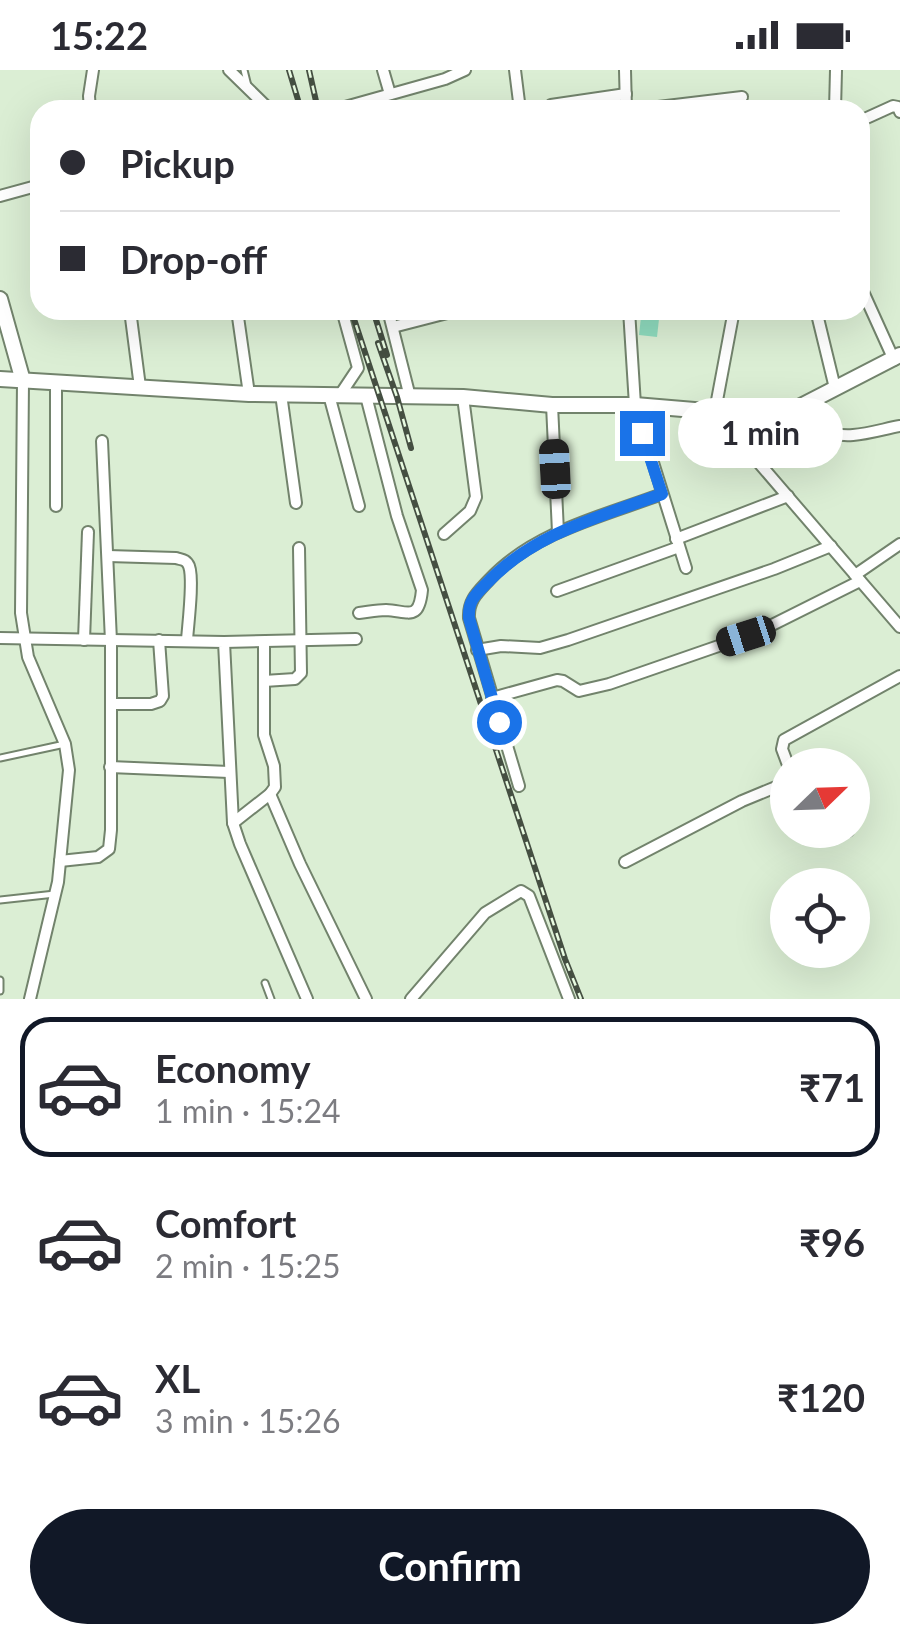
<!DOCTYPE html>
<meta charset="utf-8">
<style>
:root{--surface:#fff;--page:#f2f2f3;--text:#2b2b33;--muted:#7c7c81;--line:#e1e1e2;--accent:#111827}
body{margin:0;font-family:Lato,sans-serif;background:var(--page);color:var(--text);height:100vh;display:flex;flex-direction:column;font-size:38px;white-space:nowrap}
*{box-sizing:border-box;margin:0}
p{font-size:32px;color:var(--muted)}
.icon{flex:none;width:55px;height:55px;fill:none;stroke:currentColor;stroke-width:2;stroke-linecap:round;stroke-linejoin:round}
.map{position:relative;height:929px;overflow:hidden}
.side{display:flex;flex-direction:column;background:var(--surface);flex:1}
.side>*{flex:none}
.hud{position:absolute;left:30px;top:30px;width:840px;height:220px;border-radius:30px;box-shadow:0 10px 40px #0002;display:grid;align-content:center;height:220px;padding:0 30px;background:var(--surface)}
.needle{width:65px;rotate:67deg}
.tools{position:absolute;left:770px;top:678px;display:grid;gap:20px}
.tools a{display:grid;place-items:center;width:100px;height:100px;border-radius:50%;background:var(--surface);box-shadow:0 10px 40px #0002;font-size:50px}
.end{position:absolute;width:45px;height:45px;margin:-22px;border:12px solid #1a73e8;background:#fff;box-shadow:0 0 0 5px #fff}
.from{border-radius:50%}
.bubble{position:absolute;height:70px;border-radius:35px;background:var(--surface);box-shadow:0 10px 40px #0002;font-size:32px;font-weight:700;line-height:70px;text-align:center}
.car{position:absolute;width:30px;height:60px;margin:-30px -15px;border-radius:12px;box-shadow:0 0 8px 2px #0007;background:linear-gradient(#222 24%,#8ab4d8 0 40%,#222 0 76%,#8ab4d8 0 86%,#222 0)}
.hud b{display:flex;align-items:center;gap:35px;height:95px;font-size:38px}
.hud b+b{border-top:2px solid var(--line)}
.hud i{width:25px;height:25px;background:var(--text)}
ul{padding:18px 0 0;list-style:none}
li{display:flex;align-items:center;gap:30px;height:140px;margin:0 20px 15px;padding:0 10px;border:5px solid transparent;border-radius:30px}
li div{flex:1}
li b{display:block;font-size:38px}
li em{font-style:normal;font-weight:700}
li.current{border-color:var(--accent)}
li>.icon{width:90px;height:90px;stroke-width:1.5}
.primary-button{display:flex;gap:20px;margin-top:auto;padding:20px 30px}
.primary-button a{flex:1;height:115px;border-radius:60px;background:var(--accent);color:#fff;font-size:40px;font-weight:700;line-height:115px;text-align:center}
.status{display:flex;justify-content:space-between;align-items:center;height:70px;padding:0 50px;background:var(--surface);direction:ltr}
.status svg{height:28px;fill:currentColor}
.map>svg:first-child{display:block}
.building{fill:#8fdbbe}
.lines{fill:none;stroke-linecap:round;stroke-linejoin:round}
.lane-casing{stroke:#72836c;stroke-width:9}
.street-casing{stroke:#72836c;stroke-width:14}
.secondary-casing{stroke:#72836c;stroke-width:18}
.lane{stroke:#fff;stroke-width:5}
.street{stroke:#fff;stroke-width:10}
.secondary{stroke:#fff;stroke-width:14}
.rail-casing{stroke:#454f42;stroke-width:6}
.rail{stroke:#e8fbe1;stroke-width:2.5;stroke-dasharray:8;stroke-linecap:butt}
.route{stroke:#1a73e8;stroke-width:12}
</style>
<div class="status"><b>15:22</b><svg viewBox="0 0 49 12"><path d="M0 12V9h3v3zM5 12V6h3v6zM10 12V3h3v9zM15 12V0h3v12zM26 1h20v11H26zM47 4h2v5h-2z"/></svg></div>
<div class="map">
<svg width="900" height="929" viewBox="0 0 900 929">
<rect width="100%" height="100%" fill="#dbeed4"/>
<polygon class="building" points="641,247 659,249 657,267 639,265"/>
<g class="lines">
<defs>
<g id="lane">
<polyline points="244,0 248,16"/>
<polyline points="0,688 65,674"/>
<polyline points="0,830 55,824"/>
<polyline points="0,910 0,921"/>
<polyline points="265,913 271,929"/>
</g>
<g id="street">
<polyline points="229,0 270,40"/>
<polyline points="383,0 390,24"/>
<polyline points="515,0 520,40"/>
<polyline points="625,0 626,40"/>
<polyline points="551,35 626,24"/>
<polyline points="90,40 89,26 93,0"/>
<polyline points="341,40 345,37 445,9 465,0"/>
<polyline points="633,40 742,27"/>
<polyline points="835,40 836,0"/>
<polyline points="860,51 893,36 898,37 900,42"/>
<polyline points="0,126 40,115"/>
<polyline points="860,215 894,290"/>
<polyline points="130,240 140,317"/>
<polyline points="237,240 249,324"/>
<polyline points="388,240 410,327"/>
<polyline points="629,240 635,335 686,498"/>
<polyline points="816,240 835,318"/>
<polyline points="393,257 459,240"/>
<polyline points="23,311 21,543 28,587 65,674 69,700 58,812 30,929"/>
<polyline points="56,313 56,436"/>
<polyline points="281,324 296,433"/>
<polyline points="329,325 359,436"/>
<polyline points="340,325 358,298 342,240"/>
<polyline points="552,335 558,462"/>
<path d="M799 337C807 345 815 355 825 360 846 372 877 360 900 356"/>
<polyline points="715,341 734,240"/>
<polyline points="730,343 747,379 900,557"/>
<polyline points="444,464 470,441 476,427 463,327"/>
<polyline points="676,469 788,426"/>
<path d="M108 486 176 488C182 490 186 489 189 496 194 509 188 555 187 570"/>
<polyline points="855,505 900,474"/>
<polyline points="557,521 679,477"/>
<path d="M359 543C368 542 377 540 386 540 408 541 419 552 422 520L397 446 366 326"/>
<polyline points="0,568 224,572 233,753 240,774 307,929"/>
<polyline points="84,570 88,462"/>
<polyline points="224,572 356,569"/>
<polyline points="477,580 501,576 540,578 568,570 774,499 831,476"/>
<polyline points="264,611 295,609 301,603 299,478"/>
<polyline points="492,628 557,610 563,611 579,621 609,614 756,563 860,511"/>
<polyline points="111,634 151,634 160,631 163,626 159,570"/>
<polyline points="788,695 782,679 784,670 900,606"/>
<polyline points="110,697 229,702"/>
<path d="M519 716 469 548C468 530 478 522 490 509 534 462 603 446 662 424"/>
<polyline points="270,724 300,794 366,929"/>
<polyline points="233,753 270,724 275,717 274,696 264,665 264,572"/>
<polyline points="848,760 848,761"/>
<polyline points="60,791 98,787 109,779 111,760 111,571 102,371"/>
<polyline points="625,792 742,731 788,712"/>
<polyline points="411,929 485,843 521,821 529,826 569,929"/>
</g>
<g id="secondary">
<polyline points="0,229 23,311"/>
<polyline points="0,309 249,324 463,327 552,335 635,335 730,343 790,340 799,337 900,285"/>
</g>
</defs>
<use href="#lane" class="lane-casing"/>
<use href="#street" class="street-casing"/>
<use href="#secondary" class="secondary-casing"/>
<use href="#lane" class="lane"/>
<use href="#street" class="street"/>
<use href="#secondary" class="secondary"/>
<defs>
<g id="rail">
<polyline points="289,0 301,40"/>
<polyline points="309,0 318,40"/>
<polyline points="351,240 565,889 581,929"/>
<polyline points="373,240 387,285"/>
<polyline points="378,273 397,327 411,378"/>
</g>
</defs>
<use href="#rail" class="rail-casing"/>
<use href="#rail" class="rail"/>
</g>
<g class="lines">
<path class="route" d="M499 652 469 548C468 532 474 526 485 515 532 464 599 447 662 424L642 363"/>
</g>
</svg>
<div class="tools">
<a><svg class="needle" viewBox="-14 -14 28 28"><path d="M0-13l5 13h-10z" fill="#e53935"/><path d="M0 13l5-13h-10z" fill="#7c7c81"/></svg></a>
<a><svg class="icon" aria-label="locate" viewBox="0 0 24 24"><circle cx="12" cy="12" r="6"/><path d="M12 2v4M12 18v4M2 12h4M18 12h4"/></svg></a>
</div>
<i class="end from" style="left:499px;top:652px"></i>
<i class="end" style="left:642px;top:363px"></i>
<div class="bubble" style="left:678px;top:328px;width:165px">1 min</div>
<i class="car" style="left:555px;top:399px;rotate:357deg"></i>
<i class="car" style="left:746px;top:566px;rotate:252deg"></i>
<div class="hud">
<b><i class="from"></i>Pickup</b>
<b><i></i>Drop-off</b>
</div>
</div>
<section class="side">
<ul>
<li class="current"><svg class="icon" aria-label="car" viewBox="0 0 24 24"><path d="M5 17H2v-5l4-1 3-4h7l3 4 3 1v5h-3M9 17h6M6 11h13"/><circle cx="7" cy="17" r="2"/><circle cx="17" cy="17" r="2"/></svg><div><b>Economy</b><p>1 min · 15:24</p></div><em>₹71</em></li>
<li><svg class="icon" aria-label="car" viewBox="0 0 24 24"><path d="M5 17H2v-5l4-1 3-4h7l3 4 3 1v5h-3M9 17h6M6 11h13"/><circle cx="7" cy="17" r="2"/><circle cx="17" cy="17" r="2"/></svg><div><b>Comfort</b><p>2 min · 15:25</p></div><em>₹96</em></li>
<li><svg class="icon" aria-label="car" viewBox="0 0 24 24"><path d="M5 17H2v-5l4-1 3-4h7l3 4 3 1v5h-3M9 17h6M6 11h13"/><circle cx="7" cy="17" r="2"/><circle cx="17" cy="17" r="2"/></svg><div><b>XL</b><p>3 min · 15:26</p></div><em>₹120</em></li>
</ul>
<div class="primary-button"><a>Confirm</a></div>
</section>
